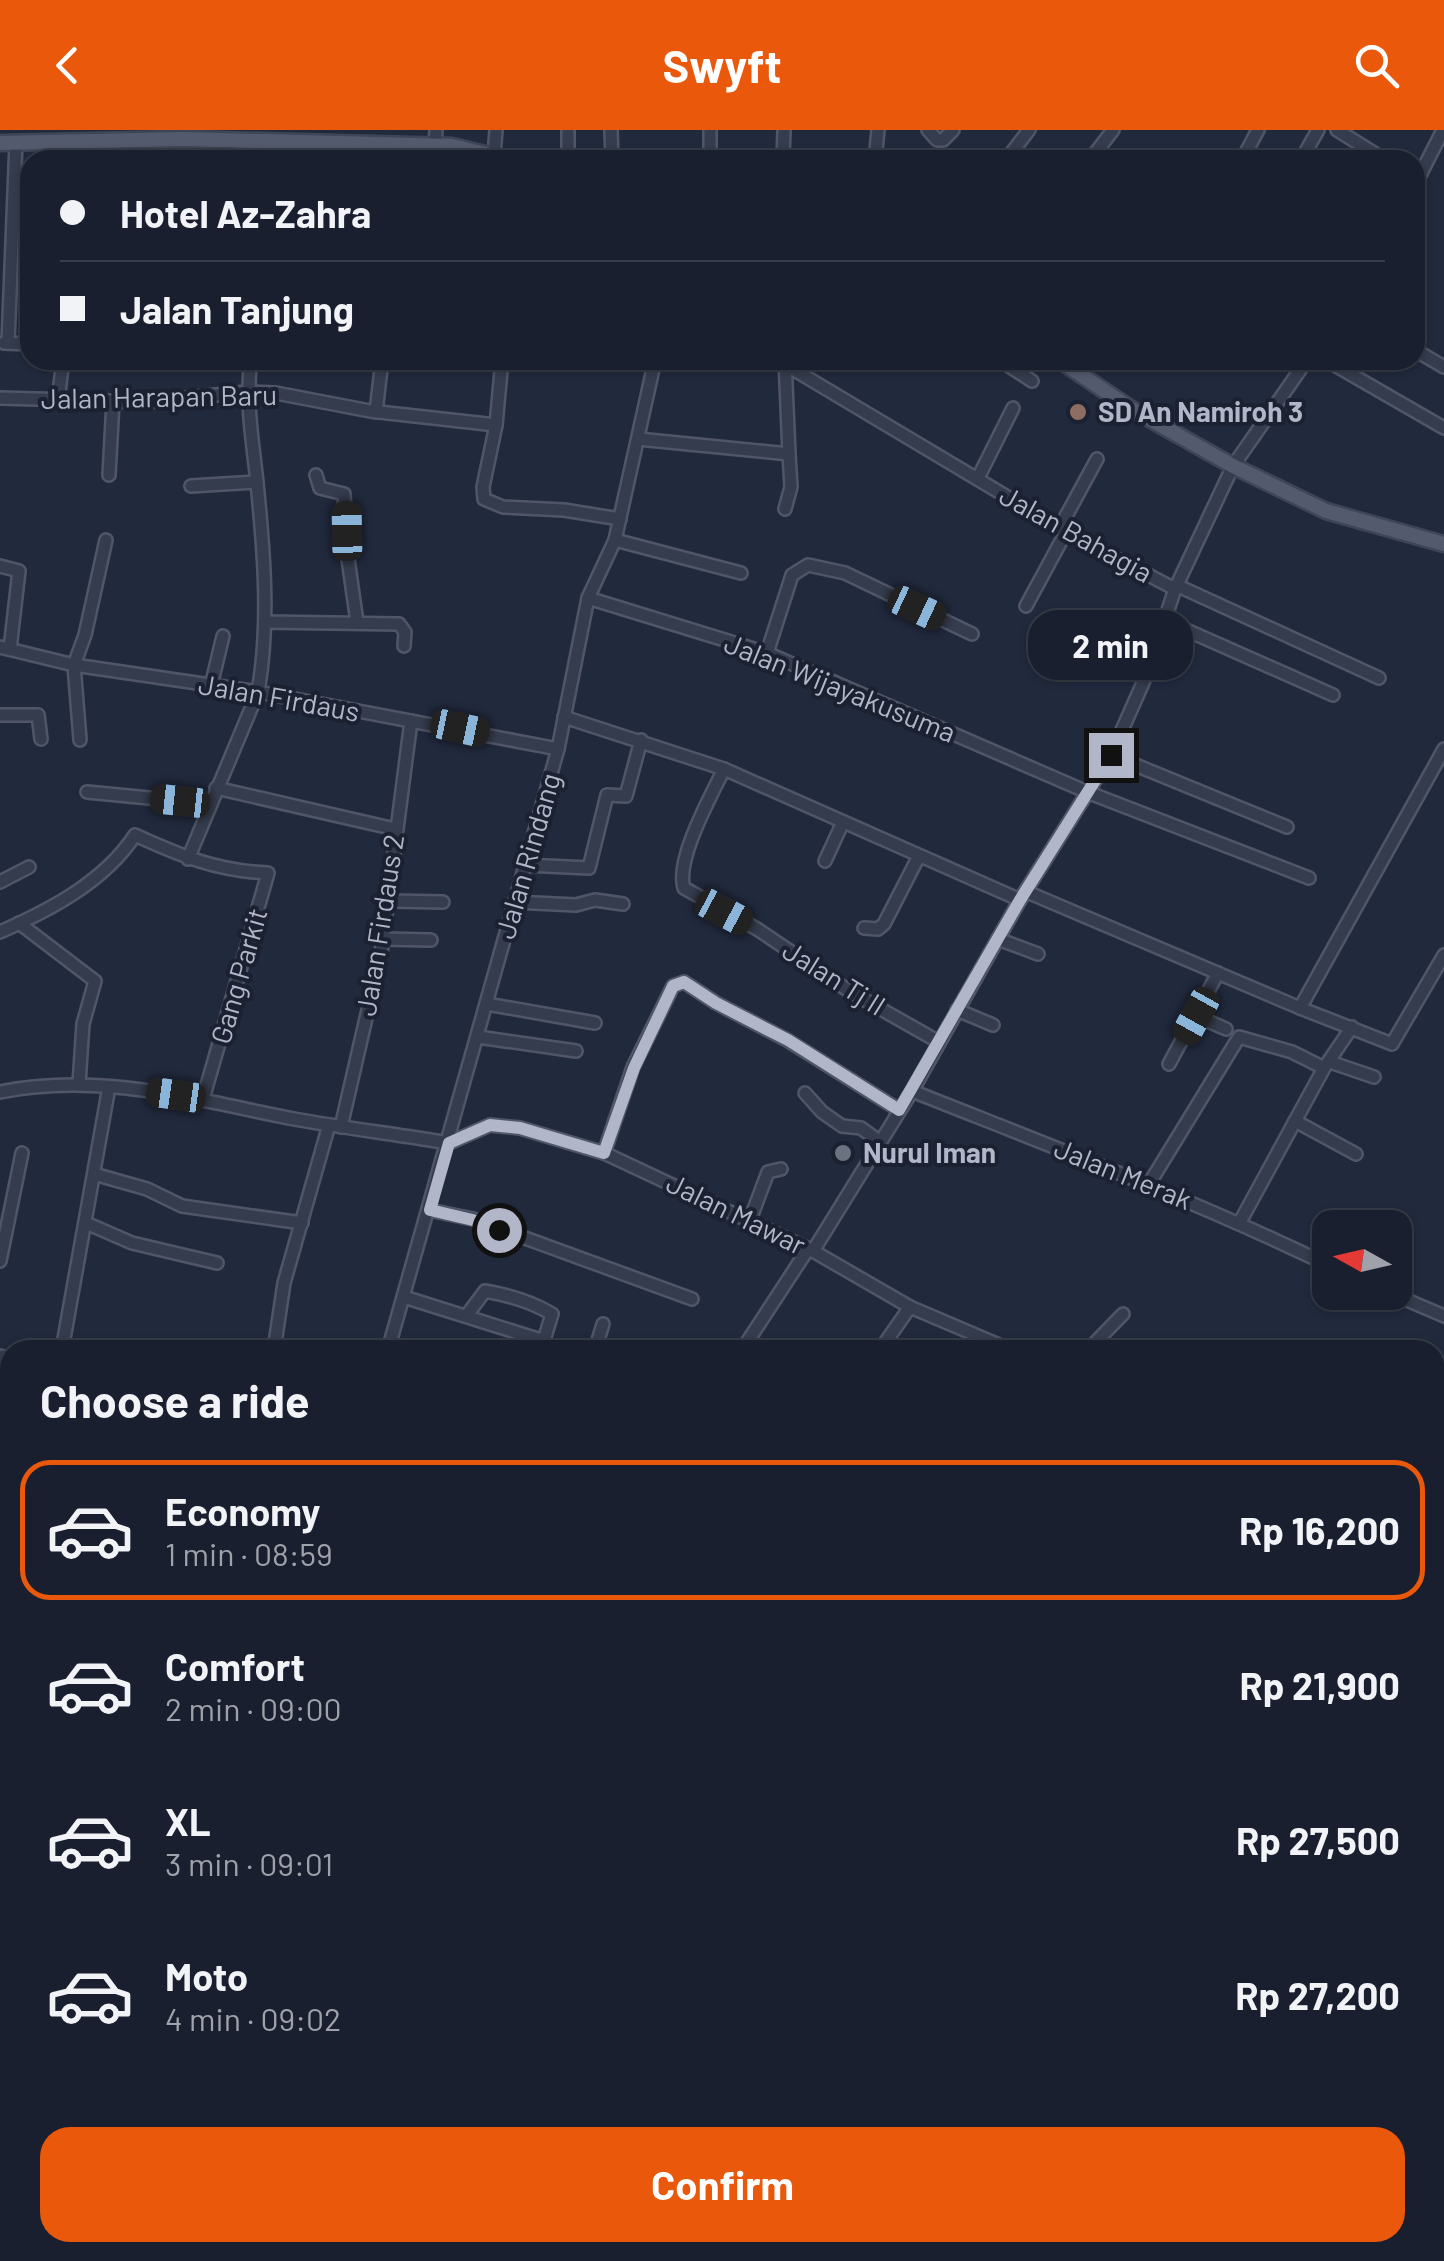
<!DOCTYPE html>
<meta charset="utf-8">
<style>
:root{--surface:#191f2e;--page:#222736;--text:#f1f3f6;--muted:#9fa2aa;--line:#373d4a;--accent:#ea580c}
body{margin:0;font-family:Barlow,sans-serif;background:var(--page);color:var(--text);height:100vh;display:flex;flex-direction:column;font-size:38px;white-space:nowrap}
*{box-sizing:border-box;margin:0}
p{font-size:32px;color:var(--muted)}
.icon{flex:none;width:55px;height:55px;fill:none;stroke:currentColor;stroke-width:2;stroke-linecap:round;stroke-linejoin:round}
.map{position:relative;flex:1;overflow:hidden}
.details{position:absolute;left:0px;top:1210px;width:1445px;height:922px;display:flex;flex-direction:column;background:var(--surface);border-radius:30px 30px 0 0;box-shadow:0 2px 8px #0004,0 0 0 2px var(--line)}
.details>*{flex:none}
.top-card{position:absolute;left:20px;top:20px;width:1405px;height:220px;border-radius:30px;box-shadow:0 2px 8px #0004,0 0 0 2px var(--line);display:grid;align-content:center;height:220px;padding:0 40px;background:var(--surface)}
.needle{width:65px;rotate:278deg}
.buttons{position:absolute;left:1312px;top:1080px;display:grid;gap:20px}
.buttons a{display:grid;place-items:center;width:100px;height:100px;border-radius:20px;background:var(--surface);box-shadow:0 2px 8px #0004,0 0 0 2px var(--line);font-size:50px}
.end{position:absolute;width:45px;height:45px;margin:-22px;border:12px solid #b1b6c8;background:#111;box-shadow:0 0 0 5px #111}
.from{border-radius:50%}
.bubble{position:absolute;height:70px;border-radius:30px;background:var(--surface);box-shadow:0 2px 8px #0004,0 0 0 2px var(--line);font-size:32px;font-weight:700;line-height:70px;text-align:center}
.car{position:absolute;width:30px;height:60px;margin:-30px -15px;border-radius:12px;box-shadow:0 0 8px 2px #0007;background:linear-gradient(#222 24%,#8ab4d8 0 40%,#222 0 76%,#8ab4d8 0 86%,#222 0)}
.top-card b{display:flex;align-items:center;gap:35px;height:95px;font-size:38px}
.top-card b+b{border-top:2px solid var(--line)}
.top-card i{width:25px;height:25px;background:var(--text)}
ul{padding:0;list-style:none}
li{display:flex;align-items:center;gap:30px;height:140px;margin:0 20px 15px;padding:0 20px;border:5px solid transparent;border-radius:30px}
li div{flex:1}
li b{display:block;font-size:38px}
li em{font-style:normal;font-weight:700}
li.current{border-color:var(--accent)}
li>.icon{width:90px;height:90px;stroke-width:1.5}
h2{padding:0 40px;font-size:45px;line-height:120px}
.button{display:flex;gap:20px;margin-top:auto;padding:20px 40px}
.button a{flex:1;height:115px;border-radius:30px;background:var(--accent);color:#fff;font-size:40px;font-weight:700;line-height:115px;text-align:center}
header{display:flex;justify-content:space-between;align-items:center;height:130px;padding:0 40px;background:var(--accent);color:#fff;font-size:45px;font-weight:700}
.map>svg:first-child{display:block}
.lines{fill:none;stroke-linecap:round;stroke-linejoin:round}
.stream{stroke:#323f63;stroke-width:2.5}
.minor-casing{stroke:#505668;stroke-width:16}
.major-casing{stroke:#3e4556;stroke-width:19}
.minor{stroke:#353c4d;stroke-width:11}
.major{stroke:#535a6d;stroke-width:14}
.route{stroke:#b1b6c8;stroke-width:12}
.education-dot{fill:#8d6e63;stroke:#1b2131;stroke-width:4}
.worship-dot{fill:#6b7280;stroke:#1b2131;stroke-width:4}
.labels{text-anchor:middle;stroke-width:8;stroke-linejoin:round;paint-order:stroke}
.street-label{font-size:28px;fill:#b1b6c8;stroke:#1b2131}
.poi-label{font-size:28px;font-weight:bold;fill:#b1b6c8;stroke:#1b2131;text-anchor:start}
</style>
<header><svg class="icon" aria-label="back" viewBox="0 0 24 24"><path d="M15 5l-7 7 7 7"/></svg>Swyft<svg class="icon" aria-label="search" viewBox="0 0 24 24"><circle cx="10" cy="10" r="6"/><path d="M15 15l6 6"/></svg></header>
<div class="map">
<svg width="1444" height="2131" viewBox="0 0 1444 2131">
<rect width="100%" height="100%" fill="#21293d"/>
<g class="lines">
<polyline class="stream" points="574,0 575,30"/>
<defs>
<g id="minor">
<polyline points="611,0 612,30"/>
<polyline points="710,0 710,30"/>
<polyline points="928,0 937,10 943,10 953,0"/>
<polyline points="1337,0 1385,30"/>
<polyline points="435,15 436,0"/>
<polyline points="494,26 496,0"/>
<polyline points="90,30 92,13"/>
<polyline points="229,30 231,11"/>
<polyline points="276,30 279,13"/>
<polyline points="568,30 568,0"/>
<polyline points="783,30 784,0"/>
<polyline points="875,30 878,0"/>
<polyline points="1006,30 1029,0"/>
<polyline points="1090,30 1113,0"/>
<polyline points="1242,30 1258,0"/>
<polyline points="1301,30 1318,0"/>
<polyline points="1415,55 1443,0"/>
<polyline points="4,213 30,214"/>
<polyline points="8,213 16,12"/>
<polyline points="1415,220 1444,237"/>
<polyline points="502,230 496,295 483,357 484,369 503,377 564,380 620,389"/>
<polyline points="1000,230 1032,251"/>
<polyline points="1326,230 1444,298"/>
<polyline points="786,235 1066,402 1175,459"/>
<polyline points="0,268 145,272 246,262 276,263 370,281 496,295"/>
<polyline points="58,270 63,230"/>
<polyline points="376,282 382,230"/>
<polyline points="638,309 789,324 785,230"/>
<polyline points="109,345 113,272"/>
<polyline points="316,345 320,358 344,364 348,429 357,492"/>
<polyline points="978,348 1013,278"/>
<polyline points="191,356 257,352"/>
<polyline points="785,379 791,357 789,324"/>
<polyline points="1059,399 1097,329"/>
<polyline points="615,410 741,443"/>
<polyline points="0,436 19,441 10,519"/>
<polyline points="1176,455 1379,548"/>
<polyline points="588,468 767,523 1087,662 1309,748"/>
<polyline points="1026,476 1066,402"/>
<polyline points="1166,491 1333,565"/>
<polyline points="265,492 399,494 405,502 404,516"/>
<polyline points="0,517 74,535 258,562 558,619"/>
<polyline points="767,523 792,445 808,435 845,443 972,504"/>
<polyline points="211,556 223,506"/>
<polyline points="0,585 38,585 41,609"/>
<polyline points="564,587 724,639 1020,770"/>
<polyline points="80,610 74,535 85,505 106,410"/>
<polyline points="1111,625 1287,697"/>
<path d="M724 639C711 666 675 730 684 758L757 799 849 861 939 912"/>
<polyline points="216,658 395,699"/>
<polyline points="87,662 211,674"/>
<path d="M188 729 258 562C270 494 264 422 257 353 253 312 245 272 251 230"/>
<polyline points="825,731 843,692"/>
<polyline points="525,735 589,738 607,665 626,666 641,610"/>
<polyline points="0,752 29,737"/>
<polyline points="1027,762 1300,878 1392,914 1444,825"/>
<polyline points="389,771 443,772"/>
<polyline points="514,772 576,775 595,770 623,774"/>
<polyline points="19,793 95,851 83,894 79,954"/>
<polyline points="864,798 878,799 884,794 919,726"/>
<path d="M0 802C50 780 104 752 135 705 181 726 217 741 268 743L203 969"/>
<polyline points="383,809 431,810"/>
<polyline points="998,809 1038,824"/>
<polyline points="487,874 595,893"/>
<polyline points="1300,878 1444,619"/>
<polyline points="957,880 993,895"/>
<polyline points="1196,886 1226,899"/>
<polyline points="478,907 576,921"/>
<polyline points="1330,932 1374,947"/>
<polyline points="1169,934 1218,843"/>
<path d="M912 961C1053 1017 1194 1070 1330 1136"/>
<path d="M0 962C98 942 193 969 289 988 342 998 396 1004 449 1013"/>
<polyline points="805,963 822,982 842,996 861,998 880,1012"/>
<polyline points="1295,991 1356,1024"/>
<polyline points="341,997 381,823 411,591"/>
<polyline points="449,1013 490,995 520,998 604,1023 813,1121 910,1177 1011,1220"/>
<polyline points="604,1023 633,937 673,856 684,852 716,873 787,910 899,980"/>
<polyline points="94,1044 147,1059 182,1076 302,1093"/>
<polyline points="1149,1054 1239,907 1292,922 1324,938"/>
<polyline points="429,1080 473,1089 692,1169"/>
<polyline points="750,1090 768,1042 781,1039"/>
<polyline points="1240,1092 1324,938 1352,897"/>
<polyline points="86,1093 132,1113 217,1133"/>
<polyline points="813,1121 912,961 1020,770 1111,625 1146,546 1175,459 1233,336 1307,230"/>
<polyline points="0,1131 22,1023"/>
<polyline points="1388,1162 1444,1186"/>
<polyline points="404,1167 544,1211"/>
<path d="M467 1185 485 1161C508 1165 532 1172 552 1184L541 1220"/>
<polyline points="62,1220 109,957"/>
<polyline points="274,1220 284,1153 329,995"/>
<polyline points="388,1220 558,619 588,468 615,410 655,230"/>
<polyline points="595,1220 603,1194"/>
<polyline points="742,1220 808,1119"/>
<polyline points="880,1220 910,1177"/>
<polyline points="1088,1220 1123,1184"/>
<polyline points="1277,1220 1278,1220"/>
<polyline points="0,1226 10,1228"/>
<polyline points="1435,1297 1444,1302"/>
<polyline points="1435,1330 1444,1311"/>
<polyline points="1435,1395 1444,1399"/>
<polyline points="0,1399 10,1343"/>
<polyline points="1435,1503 1444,1507"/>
<polyline points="0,1510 10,1512"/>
<polyline points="1435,1574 1444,1579"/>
<polyline points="0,1712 10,1713"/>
<polyline points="1435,1780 1444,1784"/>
<polyline points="0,1797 10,1798"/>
<polyline points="0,1853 10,1823"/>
<polyline points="0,1892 10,1894"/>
<polyline points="1435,1955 1444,1962"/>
<polyline points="0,1985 10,1987"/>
<polyline points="1435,2029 1444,2020"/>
<polyline points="0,2077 10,2078"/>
<polyline points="301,2122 354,2131"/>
<polyline points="479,2122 493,2131"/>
<polyline points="820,2122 828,2131"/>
<polyline points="4,2131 10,2113"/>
<polyline points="85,2131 90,2122"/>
<polyline points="167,2131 171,2122"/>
<polyline points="434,2131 442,2122"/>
<polyline points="620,2131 628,2122"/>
<polyline points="859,2131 868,2122"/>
<polyline points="1174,2131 1175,2122"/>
<polyline points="1368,2131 1372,2122"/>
</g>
<g id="major">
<polyline points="0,13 183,9 452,16 510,30"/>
<polyline points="1059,230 1130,278 1233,336 1326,381 1444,414"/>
</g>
</defs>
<use href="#minor" class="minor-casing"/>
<use href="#major" class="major-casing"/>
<use href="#minor" class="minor"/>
<use href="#major" class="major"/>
</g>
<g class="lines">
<polyline class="route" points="499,1100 473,1090 430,1080 449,1013 490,995 520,998 604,1023 634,938 673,856 684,852 716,873 788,910 899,980 1020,770 1111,625"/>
</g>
<circle class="education-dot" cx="1078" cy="282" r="10"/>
<circle class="worship-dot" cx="843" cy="1023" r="10"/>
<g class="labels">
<g class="street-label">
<text transform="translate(159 267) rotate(-1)" y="10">Jalan Harapan Baru</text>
<text transform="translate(1076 404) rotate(29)" y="10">Jalan Bahagia</text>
<text transform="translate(840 558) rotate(22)" y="10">Jalan Wijayakusuma</text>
<text transform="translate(279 568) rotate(10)" y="10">Jalan Firdaus</text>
<text transform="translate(528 726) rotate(-74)" y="10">Jalan Rindang</text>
<text transform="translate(380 795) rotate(-81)" y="10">Jalan Firdaus 2</text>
<text transform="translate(239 846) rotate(-74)" y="10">Gang Parkit</text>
<text transform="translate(834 848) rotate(32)" y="10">Jalan Tj II</text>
<text transform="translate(1123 1044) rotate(22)" y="10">Jalan Merak</text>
<text transform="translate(736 1084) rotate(26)" y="10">Jalan Mawar</text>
</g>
<g class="poi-label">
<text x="1098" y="292">SD An Namiroh 3</text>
<text x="863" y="1033">Nurul Iman</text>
</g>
</g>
</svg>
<div class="buttons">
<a><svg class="needle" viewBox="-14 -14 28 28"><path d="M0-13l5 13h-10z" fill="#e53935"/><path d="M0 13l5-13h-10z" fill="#9fa2aa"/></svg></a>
</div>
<i class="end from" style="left:499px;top:1100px"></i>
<i class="end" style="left:1111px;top:625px"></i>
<div class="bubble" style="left:1028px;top:480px;width:165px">2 min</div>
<i class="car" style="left:347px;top:401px;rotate:359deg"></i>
<i class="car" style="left:917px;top:478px;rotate:115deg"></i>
<i class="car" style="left:460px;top:598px;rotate:102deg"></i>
<i class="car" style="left:180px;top:671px;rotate:276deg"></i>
<i class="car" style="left:724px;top:782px;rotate:118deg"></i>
<i class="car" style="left:1196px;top:886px;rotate:209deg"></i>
<i class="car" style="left:176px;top:965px;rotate:278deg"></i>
<div class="top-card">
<b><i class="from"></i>Hotel Az-Zahra</b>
<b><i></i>Jalan Tanjung</b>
</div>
<section class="details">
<h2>Choose a ride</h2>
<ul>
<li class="current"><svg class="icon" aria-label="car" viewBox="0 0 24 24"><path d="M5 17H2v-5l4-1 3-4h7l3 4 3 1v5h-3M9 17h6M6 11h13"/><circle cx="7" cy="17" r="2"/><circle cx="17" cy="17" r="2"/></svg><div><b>Economy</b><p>1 min · 08:59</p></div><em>Rp 16,200</em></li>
<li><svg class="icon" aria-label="car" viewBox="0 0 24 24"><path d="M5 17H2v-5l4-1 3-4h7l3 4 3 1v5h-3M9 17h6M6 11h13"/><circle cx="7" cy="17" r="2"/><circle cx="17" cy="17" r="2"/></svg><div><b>Comfort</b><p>2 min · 09:00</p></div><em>Rp 21,900</em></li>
<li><svg class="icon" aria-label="car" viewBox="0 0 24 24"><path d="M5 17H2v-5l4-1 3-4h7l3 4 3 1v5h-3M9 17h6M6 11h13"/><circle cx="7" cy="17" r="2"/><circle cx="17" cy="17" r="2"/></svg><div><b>XL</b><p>3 min · 09:01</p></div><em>Rp 27,500</em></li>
<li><svg class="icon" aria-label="car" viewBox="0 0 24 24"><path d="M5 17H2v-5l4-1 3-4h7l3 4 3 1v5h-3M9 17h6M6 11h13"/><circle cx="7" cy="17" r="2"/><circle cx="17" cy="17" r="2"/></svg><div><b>Moto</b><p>4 min · 09:02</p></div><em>Rp 27,200</em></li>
</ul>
<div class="button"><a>Confirm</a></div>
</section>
</div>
